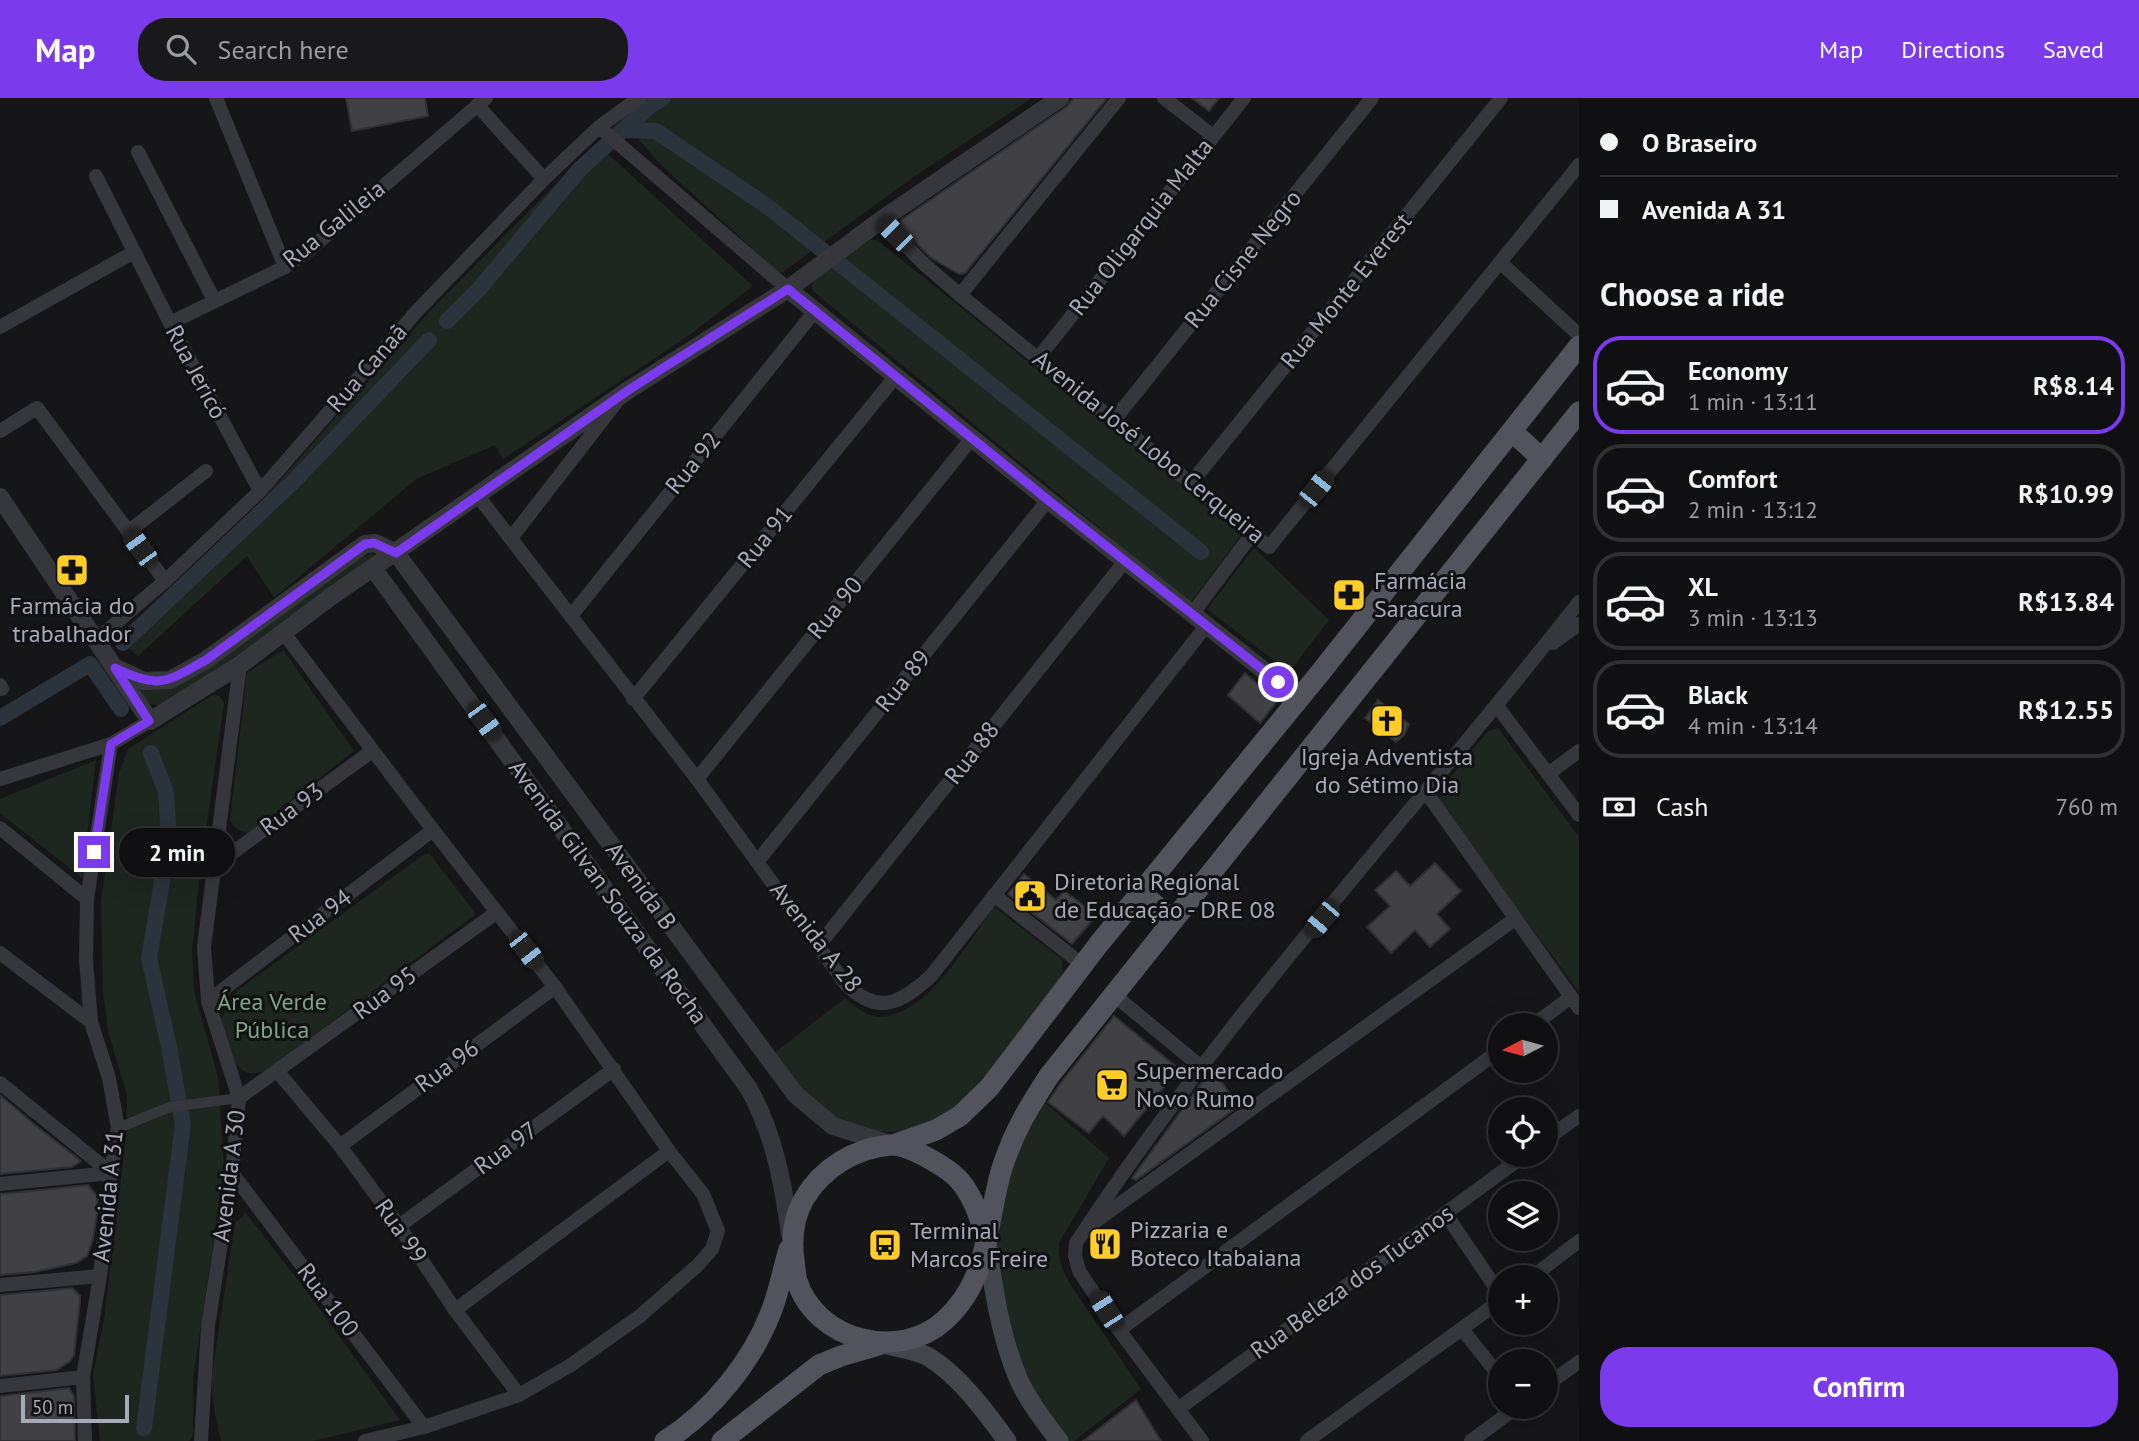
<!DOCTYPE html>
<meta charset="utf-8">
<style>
:root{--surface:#101012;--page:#19191b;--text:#f1f3f6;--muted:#9c9d9f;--line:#303032;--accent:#7c3aed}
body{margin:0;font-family:"PT Sans",sans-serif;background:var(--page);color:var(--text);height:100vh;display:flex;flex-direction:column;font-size:26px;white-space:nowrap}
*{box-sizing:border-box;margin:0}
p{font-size:23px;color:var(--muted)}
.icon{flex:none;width:38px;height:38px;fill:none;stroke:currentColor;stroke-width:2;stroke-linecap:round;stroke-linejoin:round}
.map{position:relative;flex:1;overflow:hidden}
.sheet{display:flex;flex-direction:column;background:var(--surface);width:560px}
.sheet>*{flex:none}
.top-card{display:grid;align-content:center;height:154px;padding:0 21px;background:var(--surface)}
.needle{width:46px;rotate:264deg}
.controls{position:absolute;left:1488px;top:915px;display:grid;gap:14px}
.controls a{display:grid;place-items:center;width:70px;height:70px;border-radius:50%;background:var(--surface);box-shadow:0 7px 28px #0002,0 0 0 2px var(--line);font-size:35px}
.scale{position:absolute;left:21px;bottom:18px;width:108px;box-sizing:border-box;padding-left:7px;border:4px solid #a7aab9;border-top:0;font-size:19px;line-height:24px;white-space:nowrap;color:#a7aab9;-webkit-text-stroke:5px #111113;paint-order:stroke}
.end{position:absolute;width:32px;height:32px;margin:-16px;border:9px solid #7c3aed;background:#fff;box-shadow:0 0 0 4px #fff}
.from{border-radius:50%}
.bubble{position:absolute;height:49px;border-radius:24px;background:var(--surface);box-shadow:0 7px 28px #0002,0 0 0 2px var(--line);font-size:23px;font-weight:700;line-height:49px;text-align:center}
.car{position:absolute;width:21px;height:42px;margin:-21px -10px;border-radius:9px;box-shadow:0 0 5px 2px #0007;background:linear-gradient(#222 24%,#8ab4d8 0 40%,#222 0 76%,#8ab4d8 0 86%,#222 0)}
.top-card b{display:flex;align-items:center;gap:24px;height:66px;font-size:26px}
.top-card b+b{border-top:2px solid var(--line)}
.top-card i{width:18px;height:18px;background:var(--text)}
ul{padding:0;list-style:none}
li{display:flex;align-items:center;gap:21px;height:98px;margin:0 14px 10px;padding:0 7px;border:4px solid var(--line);border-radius:28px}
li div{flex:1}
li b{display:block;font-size:26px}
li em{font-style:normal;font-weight:700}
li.on{border-color:var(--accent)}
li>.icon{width:63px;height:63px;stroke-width:1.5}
h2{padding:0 21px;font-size:32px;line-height:84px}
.pay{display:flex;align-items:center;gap:18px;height:77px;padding:0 21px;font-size:26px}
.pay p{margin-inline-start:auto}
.action{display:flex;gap:14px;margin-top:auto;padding:14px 21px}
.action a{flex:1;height:80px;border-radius:28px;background:var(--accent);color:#fff;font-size:28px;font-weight:700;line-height:80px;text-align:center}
header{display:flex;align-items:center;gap:42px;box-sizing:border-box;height:98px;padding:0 35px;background:var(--accent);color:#fff}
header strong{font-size:33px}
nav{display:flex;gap:38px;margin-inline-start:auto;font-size:24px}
.search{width:490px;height:63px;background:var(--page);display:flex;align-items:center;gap:18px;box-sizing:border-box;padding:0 24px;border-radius:28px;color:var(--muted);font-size:26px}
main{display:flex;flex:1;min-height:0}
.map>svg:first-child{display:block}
.green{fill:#1d261f}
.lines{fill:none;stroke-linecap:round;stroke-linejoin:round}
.canal{stroke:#2b333d;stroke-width:16}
.building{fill:#404045;stroke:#303034;stroke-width:2}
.pedestrian{stroke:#36373d;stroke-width:10}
.minor{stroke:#36373d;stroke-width:14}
.tertiary{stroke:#36373d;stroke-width:18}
.secondary{stroke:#44464d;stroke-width:19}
.primary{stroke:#52535c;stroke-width:21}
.route{stroke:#7c3aed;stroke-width:9}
.labels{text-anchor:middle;stroke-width:6;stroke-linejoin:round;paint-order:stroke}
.street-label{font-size:24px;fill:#a7aab9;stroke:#111113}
.poi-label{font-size:24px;fill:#a7aab9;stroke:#111113;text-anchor:start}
.park-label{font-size:24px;fill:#7ca583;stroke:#111113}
</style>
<header>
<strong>Map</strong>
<div class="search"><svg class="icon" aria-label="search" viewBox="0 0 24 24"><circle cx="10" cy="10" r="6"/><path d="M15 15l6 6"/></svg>Search here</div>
<nav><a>Map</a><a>Directions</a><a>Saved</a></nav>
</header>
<main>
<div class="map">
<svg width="1579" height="1343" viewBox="0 0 1579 1343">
<rect width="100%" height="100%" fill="#161618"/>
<g class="green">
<polygon points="654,0 1032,0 915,78 780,176 659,65 621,21"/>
<polygon points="596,45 753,188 688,238 503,361 495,347 416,381 274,500 247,458 138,558 117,541 247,419 432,211"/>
<polygon points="869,142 876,142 882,146 1242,436 1190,505 813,193 811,187 814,181"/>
<polygon points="1254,450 1329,522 1293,569 1281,568 1207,511"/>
<path d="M370 456 378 457 277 534 160 607C144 608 139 597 131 584 142 589 155 594 167 590 187 585 203 573 219 562 269 528 315 481 370 456Z"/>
<path d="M283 552 354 653 249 735C240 733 234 731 230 722L247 575Z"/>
<polygon points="216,597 220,598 224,605 200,774 192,852 194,893 218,979 224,1070 193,1282 193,1338 189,1343 100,1343 93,1277 104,1221 127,1030 127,997 108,933 103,894 101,803 119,675 128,651 211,598"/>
<polygon points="1498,630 1579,739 1579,894 1453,724 1439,700 1443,688 1488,633"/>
<polygon points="96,662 82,780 0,715 0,701"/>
<path d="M429 755 476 816 266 973C261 974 253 976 249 975 229 970 226 937 221 920L238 892 423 757Z"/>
<path d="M994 809 1062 861 1063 875 1019 938 960 1009 917 1031 893 1034 865 1033 837 1021 811 1002 773 956 845 900C854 908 870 921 883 919 931 913 968 844 994 809Z"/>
<path d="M1044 1004 1109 1060 1059 1145C1058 1163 1063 1174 1072 1189L1141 1291 1074 1343H1065L1048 1321 1014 1255 996 1170V1134L1005 1092 1026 1033Z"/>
<polygon points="246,1115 305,1191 400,1322 313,1343 221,1343 215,1317 211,1282 235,1125"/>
</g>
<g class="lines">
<g class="canal">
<polyline points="623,32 651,7 663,0"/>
<polyline points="447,223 479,191 580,71 623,32 656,33 767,108 1201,454"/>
<polyline points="123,545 295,382 429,242"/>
<polyline points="0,620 90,566 121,611"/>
<polyline points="144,1330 183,1026 169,949 149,860 169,742 166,694 151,655"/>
</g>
</g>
<g class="building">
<polygon points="346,0 425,0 428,18 352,33"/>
<polygon points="1074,0 1107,0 965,175 959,176 930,159 902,130 901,122 1066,9"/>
<polygon points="1192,0 1219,0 1209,13"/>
<polygon points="1245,575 1277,603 1260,625 1228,597"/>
<polygon points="1378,602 1409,626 1404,637 1396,644 1365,620"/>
<polygon points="1435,765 1461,793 1437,816 1450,831 1430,849 1415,832 1391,855 1367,829 1390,808 1375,792 1396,773 1410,788"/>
<polygon points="1024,776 1056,802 1064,793 1097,817 1072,846 1008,796"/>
<polygon points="1114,918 1179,971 1124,1038 1103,1018 1089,1035 1048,1004 1060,986"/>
<polygon points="1212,971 1239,1008 1136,1082 1132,1080"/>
<polygon points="0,997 35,1027 81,1063 72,1069 0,1076"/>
<polygon points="88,1087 97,1098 98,1110 93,1141 87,1158 76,1165 35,1174 0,1177 0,1096"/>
<polygon points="72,1190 80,1198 80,1204 74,1257 70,1263 57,1272 0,1278 0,1197"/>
<polygon points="69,1290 74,1298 75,1343 0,1343 0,1298"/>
<polygon points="1136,1302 1161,1343 1083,1343"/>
</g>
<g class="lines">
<polyline class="pedestrian" points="118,1030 170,1009 239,1000"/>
<g class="minor">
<polyline points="216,0 285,169"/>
<polyline points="1164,0 1213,38"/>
<polyline points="477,7 544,81"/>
<polyline points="599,29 788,191"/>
<polyline points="138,54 214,202"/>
<polyline points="96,78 170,225 260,393"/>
<polyline points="881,122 924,166 960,197 1269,449 1579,67"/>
<polyline points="1501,165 1579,237"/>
<polyline points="960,197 1119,0"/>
<polyline points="170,225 285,169 307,154 486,0"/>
<polyline points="0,229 134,154"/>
<polyline points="1039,259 1244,0"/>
<polyline points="1114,322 1372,0"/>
<polyline points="0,333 37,310 165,483"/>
<polyline points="1191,385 1501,0"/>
<path d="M477 397 697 681 845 885C878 919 901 905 931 878L1206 528"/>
<polyline points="128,434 206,373"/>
<polyline points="511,440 615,306"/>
<polyline points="1192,516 1252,436"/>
<polyline points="571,518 815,213"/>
<polyline points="283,534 433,732 555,889 669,1053 703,1096 718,1133 712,1151 698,1167 640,1218 571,1267 519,1297 424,1329 365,1343"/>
<polyline points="96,542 165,483 260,393 417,213 544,81 599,29 639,0"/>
<polyline points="1553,545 1579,526"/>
<polyline points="0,587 2,591"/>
<polyline points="633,601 896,278"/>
<polyline points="1497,608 1579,717"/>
<polyline points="1548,676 1579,653"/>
<polyline points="0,681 111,646 150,623"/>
<polyline points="697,681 973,339"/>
<polyline points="1426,694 1579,910"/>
<polyline points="0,730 87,801"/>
<polyline points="757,764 1048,402"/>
<polyline points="213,769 372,653"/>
<polyline points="994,797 1083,867"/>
<polyline points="819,847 1125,463"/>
<polyline points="0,855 91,924"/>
<polyline points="1113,896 1200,968"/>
<polyline points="208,903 433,732"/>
<polyline points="1532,928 1571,899"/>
<polyline points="278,974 340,1048 399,1128 455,1212 519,1297"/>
<polyline points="0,985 111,1075"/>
<polyline points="239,1000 497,814"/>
<polyline points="1545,1042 1579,1018"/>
<polyline points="340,1048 555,889"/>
<polyline points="232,1075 424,1329"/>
<polyline points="0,1086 111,1075"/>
<polyline points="1445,1115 1500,1196"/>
<polyline points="1096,1123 1515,821"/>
<polyline points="399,1128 614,971"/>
<polyline points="1531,1180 1579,1143"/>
<polyline points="0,1187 100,1178"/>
<polyline points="455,1212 669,1053"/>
<polyline points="1462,1231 1500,1279"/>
<polyline points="1119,1232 1500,952"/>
<polyline points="0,1288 83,1279"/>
<polyline points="1545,1288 1579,1264"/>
<polyline points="1178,1311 1525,1057"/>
<polyline points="85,1343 83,1279 100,1178 111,1075 118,1030 109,980 91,924 86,862 87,801 111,646"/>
<polyline points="201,1343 208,1228 232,1075 239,1000 208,903 204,849 240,567"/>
<path d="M1202 1343 1119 1232 1079 1173 1075 1157 1076 1145C1225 917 1412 718 1579 504"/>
<polyline points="1307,1343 1500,1203"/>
<polyline points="1471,1343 1517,1309"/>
</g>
<g class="tertiary">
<polyline points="788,191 1048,402 1300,601"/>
<polyline points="0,399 150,623 240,567 329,500 630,291 788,191 881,122 1060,0"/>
<path d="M373 470 749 991C774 1036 783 1085 790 1136"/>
<polyline points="116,570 144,583 170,582 206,562 365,446 375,445 396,455 795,996 833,1028 893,1047"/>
</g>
<g class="secondary">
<path d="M987 1143C993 1189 1000 1237 1018 1280 1028 1303 1044 1323 1059 1343"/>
<path d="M884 1246C898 1250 915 1252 927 1258 958 1276 986 1314 1007 1343"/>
</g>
<g class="primary">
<polyline points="1513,334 1542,361"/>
<polyline points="1141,795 1173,822"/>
<polyline points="893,1047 936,1032 960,1018 989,990 1098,847 1320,575 1579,248"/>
<path d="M986 1140C980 1120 974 1100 960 1083 949 1070 908 1046 891 1047 855 1050 822 1070 804 1101 793 1120 791 1140 794 1162 795 1168 795 1176 797 1183 816 1243 900 1264 945 1222 992 1179 985 1123 1003 1067 1015 1031 1029 1009 1049 978L1579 314"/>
<path d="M665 1343C711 1314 752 1264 771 1214 779 1194 783 1171 789 1151"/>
<polyline points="722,1343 819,1267 841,1258 879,1247"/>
</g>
</g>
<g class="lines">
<path class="route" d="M94 754 111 646 149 623 115 570C160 591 165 585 206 562L365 446 374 445 396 455 630 291 788 191 1048 402 1278 584"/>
</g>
<defs>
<symbol id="pharmacy-square" viewBox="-11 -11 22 22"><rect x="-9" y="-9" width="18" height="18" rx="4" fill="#ffcd27" stroke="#111113"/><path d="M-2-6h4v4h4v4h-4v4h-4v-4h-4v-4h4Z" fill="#111"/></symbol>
<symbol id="church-square" viewBox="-11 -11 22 22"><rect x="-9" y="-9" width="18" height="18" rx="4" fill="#ffcd27" stroke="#111113"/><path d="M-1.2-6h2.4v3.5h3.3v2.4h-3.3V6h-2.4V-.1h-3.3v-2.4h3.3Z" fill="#111"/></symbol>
<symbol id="civic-square" viewBox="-11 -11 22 22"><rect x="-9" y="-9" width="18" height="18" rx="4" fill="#ffcd27" stroke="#111113"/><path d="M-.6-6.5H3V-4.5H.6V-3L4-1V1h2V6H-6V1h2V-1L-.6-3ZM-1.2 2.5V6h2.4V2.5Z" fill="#111"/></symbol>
<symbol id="supermarket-square" viewBox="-11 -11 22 22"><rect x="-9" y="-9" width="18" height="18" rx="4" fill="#ffcd27" stroke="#111113"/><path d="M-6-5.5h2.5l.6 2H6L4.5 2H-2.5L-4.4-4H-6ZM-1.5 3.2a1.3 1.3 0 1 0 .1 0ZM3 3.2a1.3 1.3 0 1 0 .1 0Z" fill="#111"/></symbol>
<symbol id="restaurant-square" viewBox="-11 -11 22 22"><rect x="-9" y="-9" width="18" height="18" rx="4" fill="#ffcd27" stroke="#111113"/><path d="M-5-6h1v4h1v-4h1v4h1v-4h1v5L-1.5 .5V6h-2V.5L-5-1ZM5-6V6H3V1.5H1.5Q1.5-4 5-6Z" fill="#111"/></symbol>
<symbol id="bus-square" viewBox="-11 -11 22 22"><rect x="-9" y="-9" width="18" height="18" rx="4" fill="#ffcd27" stroke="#111113"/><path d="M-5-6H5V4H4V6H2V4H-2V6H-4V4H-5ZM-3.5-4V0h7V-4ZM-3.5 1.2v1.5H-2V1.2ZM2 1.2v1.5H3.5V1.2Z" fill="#111"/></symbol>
</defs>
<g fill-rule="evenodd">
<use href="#pharmacy-square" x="53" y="453" width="38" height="38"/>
<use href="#pharmacy-square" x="1330" y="478" width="38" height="38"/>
<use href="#church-square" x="1368" y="604" width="38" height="38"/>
<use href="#civic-square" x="1011" y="779" width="38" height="38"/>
<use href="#supermarket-square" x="1093" y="968" width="38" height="38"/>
<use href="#restaurant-square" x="1086" y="1127" width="38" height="38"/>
<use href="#bus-square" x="866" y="1128" width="38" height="38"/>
</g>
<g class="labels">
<g class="street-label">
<text transform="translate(334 126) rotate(-39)" y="8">Rua Galileia</text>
<text transform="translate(1141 129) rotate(-52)" y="8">Rua Oligarquia Malta</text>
<text transform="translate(1243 161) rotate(-51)" y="8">Rua Cisne Negro</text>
<text transform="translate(1346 193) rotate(-51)" y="8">Rua Monte Everest</text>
<text transform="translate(367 270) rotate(-49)" y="8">Rua Canaã</text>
<text transform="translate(196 274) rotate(62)" y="8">Rua Jericó</text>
<text transform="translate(1149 349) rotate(39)" y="8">Avenida José Lobo Cerqueira</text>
<text transform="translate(693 365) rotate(-51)" y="8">Rua 92</text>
<text transform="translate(765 439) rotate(-51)" y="8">Rua 91</text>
<text transform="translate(835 510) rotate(-51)" y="8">Rua 90</text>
<text transform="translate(903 583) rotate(-51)" y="8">Rua 89</text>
<text transform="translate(972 655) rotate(-52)" y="8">Rua 88</text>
<text transform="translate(292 711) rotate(-36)" y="8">Rua 93</text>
<text transform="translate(641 788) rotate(54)" y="8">Avenida B</text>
<text transform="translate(608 794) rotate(54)" y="8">Avenida Gilvan Souza da Rocha</text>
<text transform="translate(320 818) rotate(-37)" y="8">Rua 94</text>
<text transform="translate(816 839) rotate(52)" y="8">Avenida A 28</text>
<text transform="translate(385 895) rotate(-36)" y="8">Rua 95</text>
<text transform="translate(447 968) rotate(-36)" y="8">Rua 96</text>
<text transform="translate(506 1050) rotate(-36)" y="8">Rua 97</text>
<text transform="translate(229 1078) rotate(-83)" y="8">Avenida A 30</text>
<text transform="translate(108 1098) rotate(-84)" y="8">Avenida A 31</text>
<text transform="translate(401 1133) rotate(55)" y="8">Rua 99</text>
<text transform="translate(1352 1184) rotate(-36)" y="8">Rua Beleza dos Tucanos</text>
<text transform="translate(328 1202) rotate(53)" y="8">Rua 100</text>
</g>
<g class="poi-label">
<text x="1374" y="491">Farmácia<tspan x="1374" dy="28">Saracura</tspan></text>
<text x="72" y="516" text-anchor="middle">Farmácia do<tspan x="72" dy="28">trabalhador</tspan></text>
<text x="1387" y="667" text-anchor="middle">Igreja Adventista<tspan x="1387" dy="28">do Sétimo Dia</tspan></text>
<text x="1054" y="792">Diretoria Regional<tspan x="1054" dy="28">de Educação - DRE 08</tspan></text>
<text x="1136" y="981">Supermercado<tspan x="1136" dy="28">Novo Rumo</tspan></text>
<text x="1130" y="1140">Pizzaria e<tspan x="1130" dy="28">Boteco Itabaiana</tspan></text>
<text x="910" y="1141">Terminal<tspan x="910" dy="28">Marcos Freire</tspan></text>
</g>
<g class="park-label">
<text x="272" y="912">Área Verde<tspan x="272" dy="28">Pública</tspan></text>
</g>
</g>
</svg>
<div class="controls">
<a><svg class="needle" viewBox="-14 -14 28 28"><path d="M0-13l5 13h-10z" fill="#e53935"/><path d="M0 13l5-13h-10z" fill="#9c9d9f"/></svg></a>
<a><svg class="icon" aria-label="locate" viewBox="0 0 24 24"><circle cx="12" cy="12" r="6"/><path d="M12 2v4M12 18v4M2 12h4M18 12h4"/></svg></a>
<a><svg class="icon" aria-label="layers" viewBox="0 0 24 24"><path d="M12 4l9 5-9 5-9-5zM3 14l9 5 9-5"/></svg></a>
<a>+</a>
<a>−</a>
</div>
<div class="scale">50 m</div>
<i class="end from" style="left:1278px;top:584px"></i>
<i class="end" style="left:94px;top:754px"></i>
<div class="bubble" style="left:119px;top:730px;width:116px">2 min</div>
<i class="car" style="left:895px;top:136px;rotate:315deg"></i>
<i class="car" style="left:1316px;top:391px;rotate:39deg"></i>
<i class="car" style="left:140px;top:450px;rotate:324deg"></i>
<i class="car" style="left:484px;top:623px;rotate:144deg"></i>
<i class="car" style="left:1322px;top:821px;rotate:220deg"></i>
<i class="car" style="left:526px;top:852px;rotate:142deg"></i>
<i class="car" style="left:1106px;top:1212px;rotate:328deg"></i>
</div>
<section class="sheet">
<div class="top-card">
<b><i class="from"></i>O Braseiro</b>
<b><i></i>Avenida A 31</b>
</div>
<h2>Choose a ride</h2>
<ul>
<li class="on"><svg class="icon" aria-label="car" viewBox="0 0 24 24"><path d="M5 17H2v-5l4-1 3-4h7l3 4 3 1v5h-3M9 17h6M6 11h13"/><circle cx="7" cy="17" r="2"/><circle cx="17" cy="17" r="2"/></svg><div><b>Economy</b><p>1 min · 13:11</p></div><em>R$8.14</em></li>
<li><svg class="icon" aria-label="car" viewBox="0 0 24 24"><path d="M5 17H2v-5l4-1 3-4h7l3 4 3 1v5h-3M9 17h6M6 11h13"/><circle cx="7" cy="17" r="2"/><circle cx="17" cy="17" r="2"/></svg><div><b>Comfort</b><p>2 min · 13:12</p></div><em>R$10.99</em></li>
<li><svg class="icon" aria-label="car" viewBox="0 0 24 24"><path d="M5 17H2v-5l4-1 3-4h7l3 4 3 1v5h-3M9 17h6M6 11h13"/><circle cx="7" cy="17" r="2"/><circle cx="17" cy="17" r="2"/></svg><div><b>XL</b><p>3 min · 13:13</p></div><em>R$13.84</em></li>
<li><svg class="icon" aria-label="car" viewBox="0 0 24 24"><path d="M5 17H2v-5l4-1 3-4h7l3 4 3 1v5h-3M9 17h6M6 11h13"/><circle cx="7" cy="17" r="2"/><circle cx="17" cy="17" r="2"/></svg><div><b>Black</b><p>4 min · 13:14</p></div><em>R$12.55</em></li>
</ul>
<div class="pay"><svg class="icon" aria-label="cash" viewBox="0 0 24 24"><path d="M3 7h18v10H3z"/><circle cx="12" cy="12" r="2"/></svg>Cash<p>760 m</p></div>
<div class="action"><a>Confirm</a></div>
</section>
</main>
